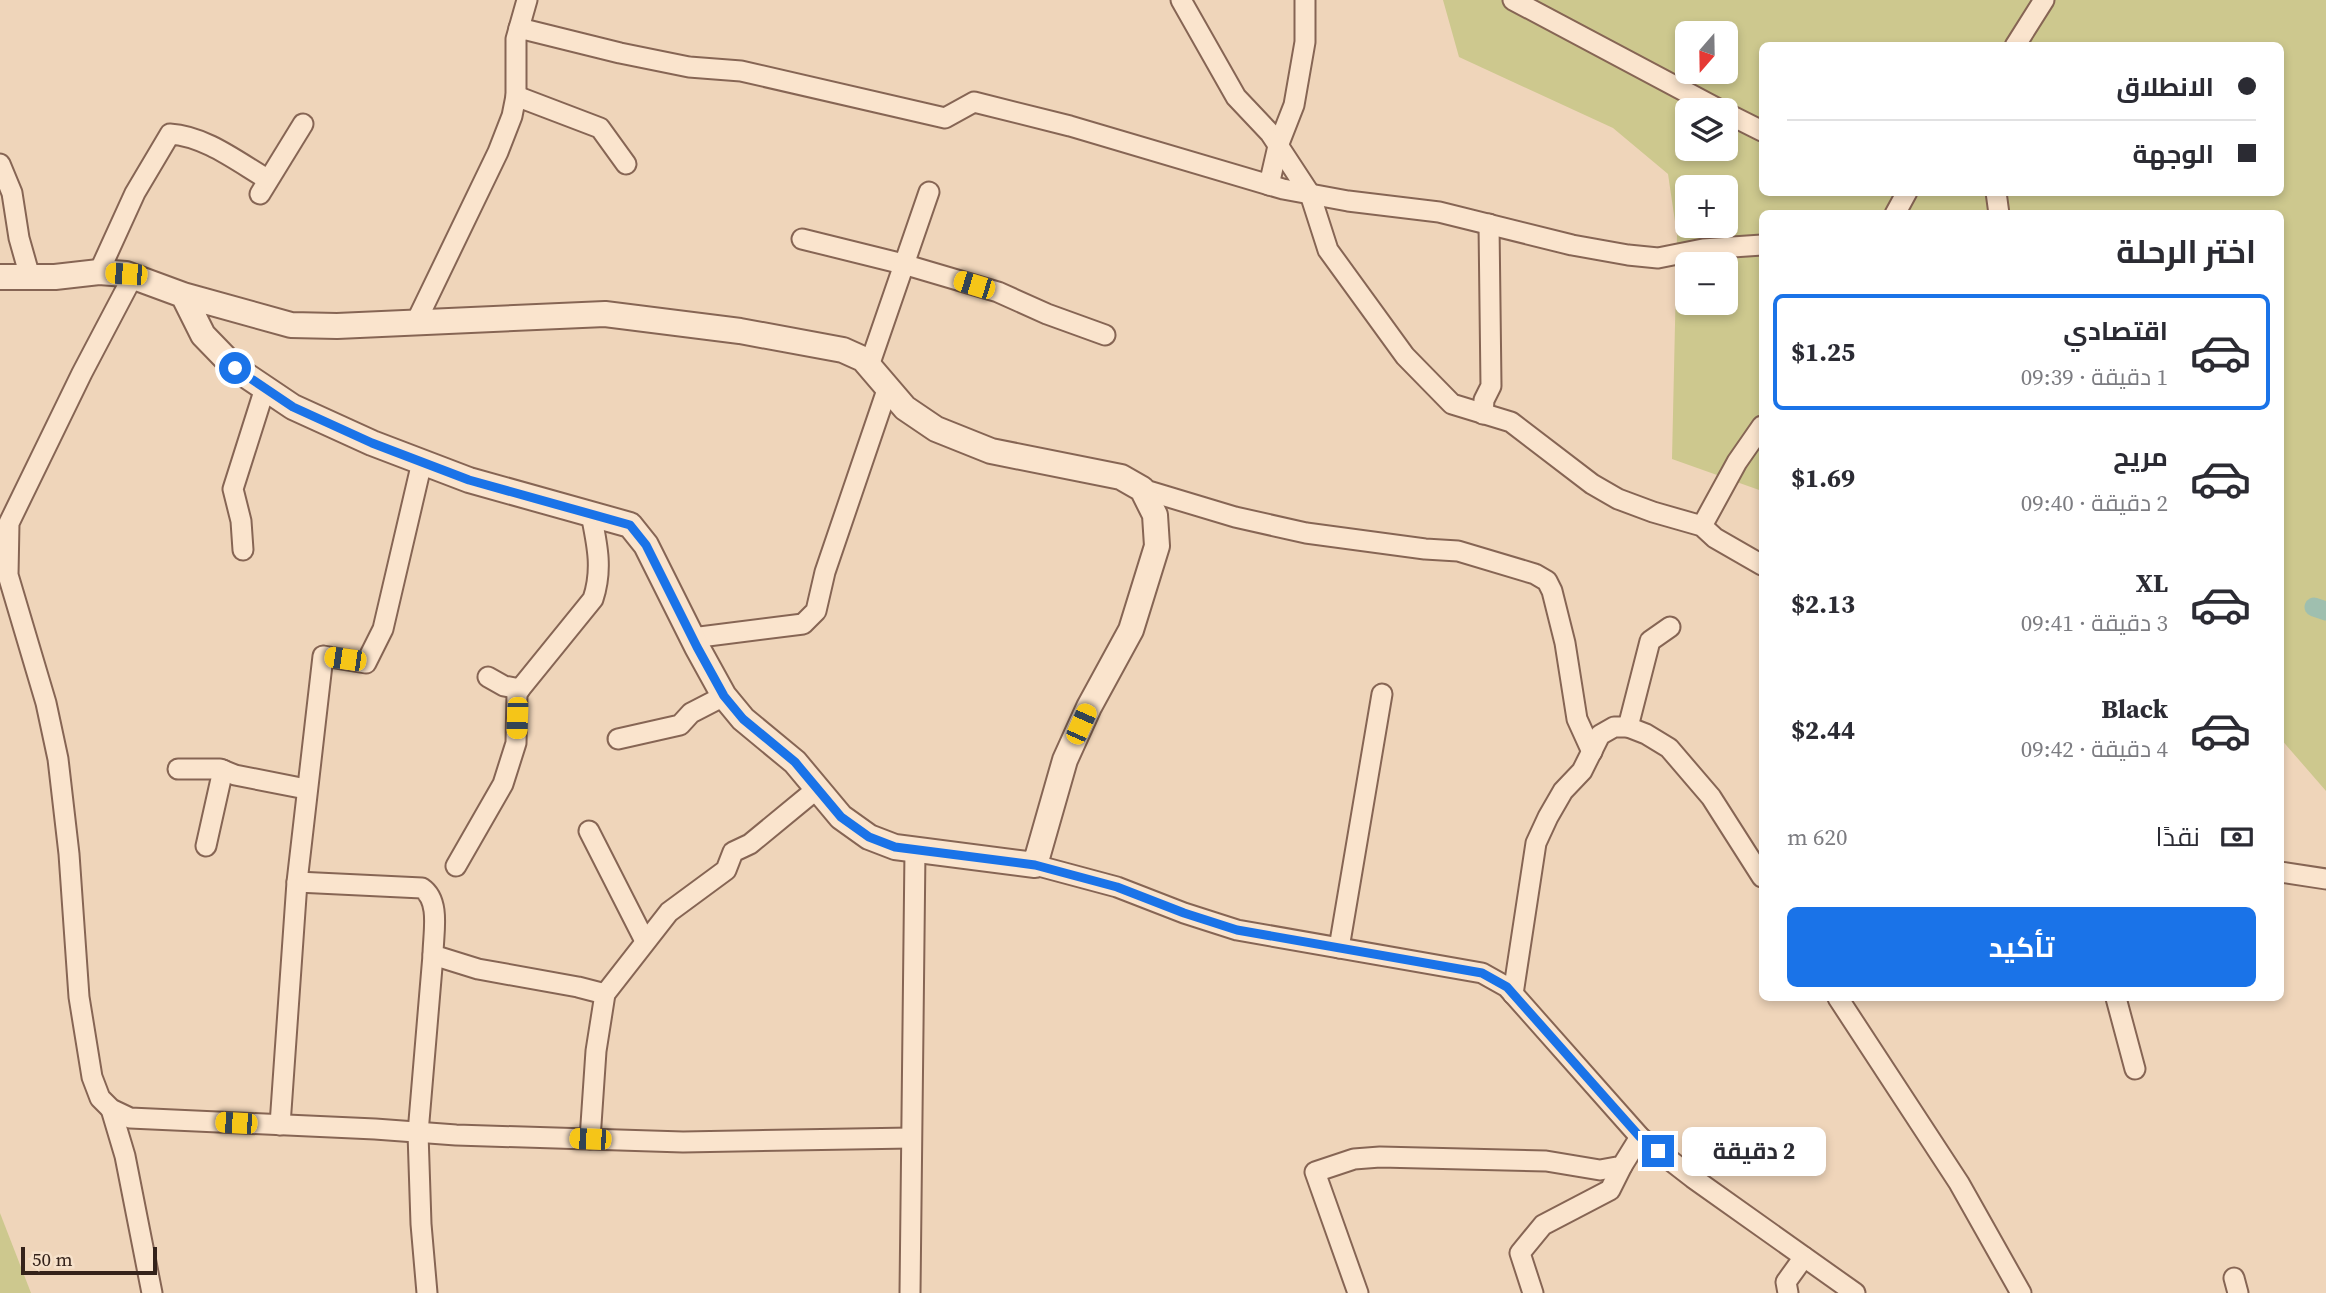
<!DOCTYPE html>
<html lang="ar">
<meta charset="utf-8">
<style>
:root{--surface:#fff;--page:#f2f2f3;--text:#2b2b33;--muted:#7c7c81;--line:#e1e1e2;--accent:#1a73e8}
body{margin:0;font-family:"Source Serif 4",Cairo,serif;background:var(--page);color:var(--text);direction:rtl;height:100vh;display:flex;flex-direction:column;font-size:26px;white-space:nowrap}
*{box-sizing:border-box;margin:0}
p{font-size:23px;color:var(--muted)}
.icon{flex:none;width:38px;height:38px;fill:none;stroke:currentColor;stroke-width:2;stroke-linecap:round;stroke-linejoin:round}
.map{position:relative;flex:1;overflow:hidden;direction:ltr}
.drawer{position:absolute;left:1759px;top:210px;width:525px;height:791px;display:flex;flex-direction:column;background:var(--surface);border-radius:10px;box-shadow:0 4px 10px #0003;direction:rtl}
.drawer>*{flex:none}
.top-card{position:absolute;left:1759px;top:42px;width:525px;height:154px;border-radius:10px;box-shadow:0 4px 10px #0003;direction:rtl;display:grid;align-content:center;height:154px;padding:0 28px;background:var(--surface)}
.needle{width:46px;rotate:200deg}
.controls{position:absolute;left:1675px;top:21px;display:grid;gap:14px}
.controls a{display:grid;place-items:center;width:63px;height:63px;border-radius:10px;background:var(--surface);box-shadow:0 4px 10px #0003;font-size:35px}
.scale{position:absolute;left:21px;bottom:18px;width:136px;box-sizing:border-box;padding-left:7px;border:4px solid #34221a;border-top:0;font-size:19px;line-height:24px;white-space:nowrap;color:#34221a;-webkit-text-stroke:5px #f6e1ca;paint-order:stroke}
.end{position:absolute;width:32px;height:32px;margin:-16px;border:9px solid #1a73e8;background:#fff;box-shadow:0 0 0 4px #fff}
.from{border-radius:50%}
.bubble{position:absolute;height:49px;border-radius:10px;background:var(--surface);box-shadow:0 4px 10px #0003;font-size:23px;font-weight:700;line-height:49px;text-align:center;direction:rtl}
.car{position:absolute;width:21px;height:42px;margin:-21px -10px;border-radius:9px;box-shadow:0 0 5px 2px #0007;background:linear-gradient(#f5c518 24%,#345 0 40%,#f5c518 0 76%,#345 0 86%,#f5c518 0)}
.top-card b{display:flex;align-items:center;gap:24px;height:66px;font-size:26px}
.top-card b+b{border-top:2px solid var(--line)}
.top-card i{width:18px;height:18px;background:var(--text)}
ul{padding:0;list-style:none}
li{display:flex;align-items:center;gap:21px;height:116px;margin:0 14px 10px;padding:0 14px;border:4px solid transparent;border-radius:10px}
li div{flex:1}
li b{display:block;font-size:26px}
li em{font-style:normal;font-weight:700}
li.on{border-color:var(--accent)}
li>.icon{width:63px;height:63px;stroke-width:1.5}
h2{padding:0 28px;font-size:32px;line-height:84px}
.pay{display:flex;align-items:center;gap:18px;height:77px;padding:0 28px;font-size:26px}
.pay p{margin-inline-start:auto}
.cta{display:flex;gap:14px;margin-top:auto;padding:14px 28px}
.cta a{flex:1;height:80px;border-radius:10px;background:var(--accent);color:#fff;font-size:28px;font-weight:700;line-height:80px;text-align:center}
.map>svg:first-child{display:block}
.green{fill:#cdc88e;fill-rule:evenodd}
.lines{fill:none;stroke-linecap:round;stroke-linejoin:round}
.canal{stroke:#9fbfaf;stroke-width:19}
.minor-casing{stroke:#866554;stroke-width:23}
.tertiary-casing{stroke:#866554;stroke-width:28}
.minor{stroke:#fae4cd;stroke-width:19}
.tertiary{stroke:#fae4cd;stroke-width:24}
.route{stroke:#1a73e8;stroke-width:9}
</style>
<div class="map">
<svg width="2326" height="1293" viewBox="0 0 2326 1293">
<rect width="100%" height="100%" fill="#efd5ba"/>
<g class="green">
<path d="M1443 0H2326V791L2280 738V214H1762V491L1672 459 1677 235 1668 174 1613 128 1459 57ZM1687 33H1726V72H1687ZM1762 46H2280V192H1762ZM1687 110H1726V149H1687ZM1687 187H1726V226H1687ZM1687 264H1726V303H1687Z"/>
<polygon points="0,1213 31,1293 0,1293"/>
</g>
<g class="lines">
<polyline class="canal" points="2314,607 2326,611"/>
<defs>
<g id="minor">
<polyline points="1181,0 1236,97 1270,133 1310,194 1328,250 1405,356 1452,404 1511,422 1592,484 1618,499 1653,512 1702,526 1715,538 1762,565"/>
<polyline points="1513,0 1720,110"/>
<polyline points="519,28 620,53 689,67 741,71 945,118 974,102 1070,126 1283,189 1348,201 1439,212 1572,245 1628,255 1658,258 1703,249 1762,245"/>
<polyline points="2015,46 2044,0"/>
<polyline points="516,96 600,128 626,164"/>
<polyline points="1726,113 1762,131"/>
<polyline points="0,164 12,193 19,238 30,277"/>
<polyline points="1269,185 1278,146 1294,105 1305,42 1305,0"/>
<polyline points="1996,192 1999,214"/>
<polyline points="260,194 303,124"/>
<polyline points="1895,214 1907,192"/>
<polyline points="802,239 903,264 998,292 1047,314 1105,335"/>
<path d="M99 272 135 193 170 134C205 136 238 162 267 179"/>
<polyline points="133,276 82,373 9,523 8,575 46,703 58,759 69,854 79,997 92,1077 100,1098 111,1109 130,1118 375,1129 456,1135 683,1142 911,1138"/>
<polyline points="416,322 498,152 512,116 516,96 516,39 527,0"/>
<polyline points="869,366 929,192"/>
<polyline points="1483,414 1484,400 1491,386 1489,224"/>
<polyline points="1142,489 1235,517 1306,533 1425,549 1458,551 1535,574 1547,581 1552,591 1565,643 1577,719 1592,752"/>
<polyline points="1702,526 1737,462 1762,426"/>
<polyline points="243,550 241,521 233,489 265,388"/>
<polyline points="692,638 803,624 816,611 825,572 888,387"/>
<polyline points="488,677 504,686 520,689"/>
<polyline points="1628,727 1650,641 1670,627"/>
<polyline points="618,739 680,725 691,713 724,696"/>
<polyline points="178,769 220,769 235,775 306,789"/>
<polyline points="589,831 645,941"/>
<polyline points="206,846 223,770"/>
<polyline points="1035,865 1117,887 1184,913 1237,930 1482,973 1507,987 1640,1137 1693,1178 1855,1293"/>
<path d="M456 866 503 784 516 743 517 694 520 689 593 599C603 569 597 544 591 514"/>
<polyline points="2280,872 2326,879"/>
<path d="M297 882 422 888C441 901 433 934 433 955L478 969 578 987 605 994"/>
<polyline points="1339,948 1382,694"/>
<polyline points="1513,994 1536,843 1548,817 1563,791 1582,771 1600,735 1614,727 1628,727 1646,734 1669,748 1711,797 1762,877"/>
<polyline points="1838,998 1959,1183 2021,1293"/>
<polyline points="2116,998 2135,1069"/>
<polyline points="111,1109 125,1156 152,1293"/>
<polyline points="280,1125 297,882 323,656 366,663 383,629 422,462"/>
<polyline points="590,1139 596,1051 605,994 669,912 726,870 733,852 750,844 818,788"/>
<polyline points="2234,1278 2238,1293"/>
<polyline points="427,1293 421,1224 418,1133 433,955"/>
<polyline points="910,1293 915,850"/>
<polyline points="1358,1293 1315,1172 1354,1159 1380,1157 1546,1161 1600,1170 1622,1166 1640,1137"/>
<polyline points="1533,1293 1520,1253 1543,1225 1610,1190 1622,1166"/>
<polyline points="1788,1293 1786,1282 1804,1257"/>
</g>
<polyline id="tertiary" points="0,277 55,277 99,272 126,274 183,295 291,325 337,326 605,314 740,331 843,350 863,359 905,408 936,429 991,451 1121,477 1142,489 1155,515 1157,546 1131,630 1089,707 1065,760 1035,865 895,847 869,837 841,817 795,762 743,719 724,696 697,647 646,545 630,525 469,480 372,443 293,407 235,368 203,335 183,295"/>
</defs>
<use href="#minor" class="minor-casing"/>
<use href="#tertiary" class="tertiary-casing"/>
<use href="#minor" class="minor"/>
<use href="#tertiary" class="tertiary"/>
</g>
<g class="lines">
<polyline class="route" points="235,368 293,407 372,443 469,480 630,525 646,545 697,647 724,696 743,719 795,762 841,817 869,837 895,847 1035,865 1117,887 1184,913 1237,930 1482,973 1507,987 1640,1137 1658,1151"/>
</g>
</svg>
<div class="controls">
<a><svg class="needle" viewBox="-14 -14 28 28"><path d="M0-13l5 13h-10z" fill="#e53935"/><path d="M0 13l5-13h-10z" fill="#7c7c81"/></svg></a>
<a><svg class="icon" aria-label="layers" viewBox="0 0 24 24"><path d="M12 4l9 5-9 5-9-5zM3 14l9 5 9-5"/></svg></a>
<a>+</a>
<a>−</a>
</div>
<div class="scale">50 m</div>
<i class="end from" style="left:235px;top:368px"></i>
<i class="end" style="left:1658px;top:1151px"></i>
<div class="bubble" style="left:1682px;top:1127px;width:144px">2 دقيقة</div>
<i class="car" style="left:126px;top:274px;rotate:274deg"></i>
<i class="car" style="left:974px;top:285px;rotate:287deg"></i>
<i class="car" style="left:345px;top:659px;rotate:278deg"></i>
<i class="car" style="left:517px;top:718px;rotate:182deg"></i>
<i class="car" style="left:1081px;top:724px;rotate:24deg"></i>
<i class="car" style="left:236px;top:1123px;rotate:273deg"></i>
<i class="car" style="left:590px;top:1139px;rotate:272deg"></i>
<div class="top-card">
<b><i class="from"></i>الانطلاق</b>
<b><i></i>الوجهة</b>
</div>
<section class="drawer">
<h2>اختر الرحلة</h2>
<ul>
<li class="on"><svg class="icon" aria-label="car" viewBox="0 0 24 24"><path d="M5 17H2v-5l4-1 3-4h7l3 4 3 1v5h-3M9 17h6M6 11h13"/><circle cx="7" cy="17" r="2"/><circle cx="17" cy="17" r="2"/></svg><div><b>اقتصادي</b><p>1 دقيقة · 09:39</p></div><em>$1.25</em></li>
<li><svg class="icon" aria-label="car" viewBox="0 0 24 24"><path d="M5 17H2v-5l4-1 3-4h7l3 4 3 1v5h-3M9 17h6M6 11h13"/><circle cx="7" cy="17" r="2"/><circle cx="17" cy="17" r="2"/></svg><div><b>مريح</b><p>2 دقيقة · 09:40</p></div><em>$1.69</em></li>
<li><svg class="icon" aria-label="car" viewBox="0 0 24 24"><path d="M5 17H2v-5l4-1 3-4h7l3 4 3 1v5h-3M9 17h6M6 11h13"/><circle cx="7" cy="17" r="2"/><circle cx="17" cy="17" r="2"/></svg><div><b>XL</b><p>3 دقيقة · 09:41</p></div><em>$2.13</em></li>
<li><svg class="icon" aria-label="car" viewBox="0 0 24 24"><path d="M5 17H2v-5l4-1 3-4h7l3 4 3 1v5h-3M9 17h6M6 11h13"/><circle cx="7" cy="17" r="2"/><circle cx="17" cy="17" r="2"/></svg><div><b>Black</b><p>4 دقيقة · 09:42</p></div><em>$2.44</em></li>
</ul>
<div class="pay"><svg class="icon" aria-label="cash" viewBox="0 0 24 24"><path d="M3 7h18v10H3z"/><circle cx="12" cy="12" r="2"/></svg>نقدًا<p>620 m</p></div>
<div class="cta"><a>تأكيد</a></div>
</section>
</div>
